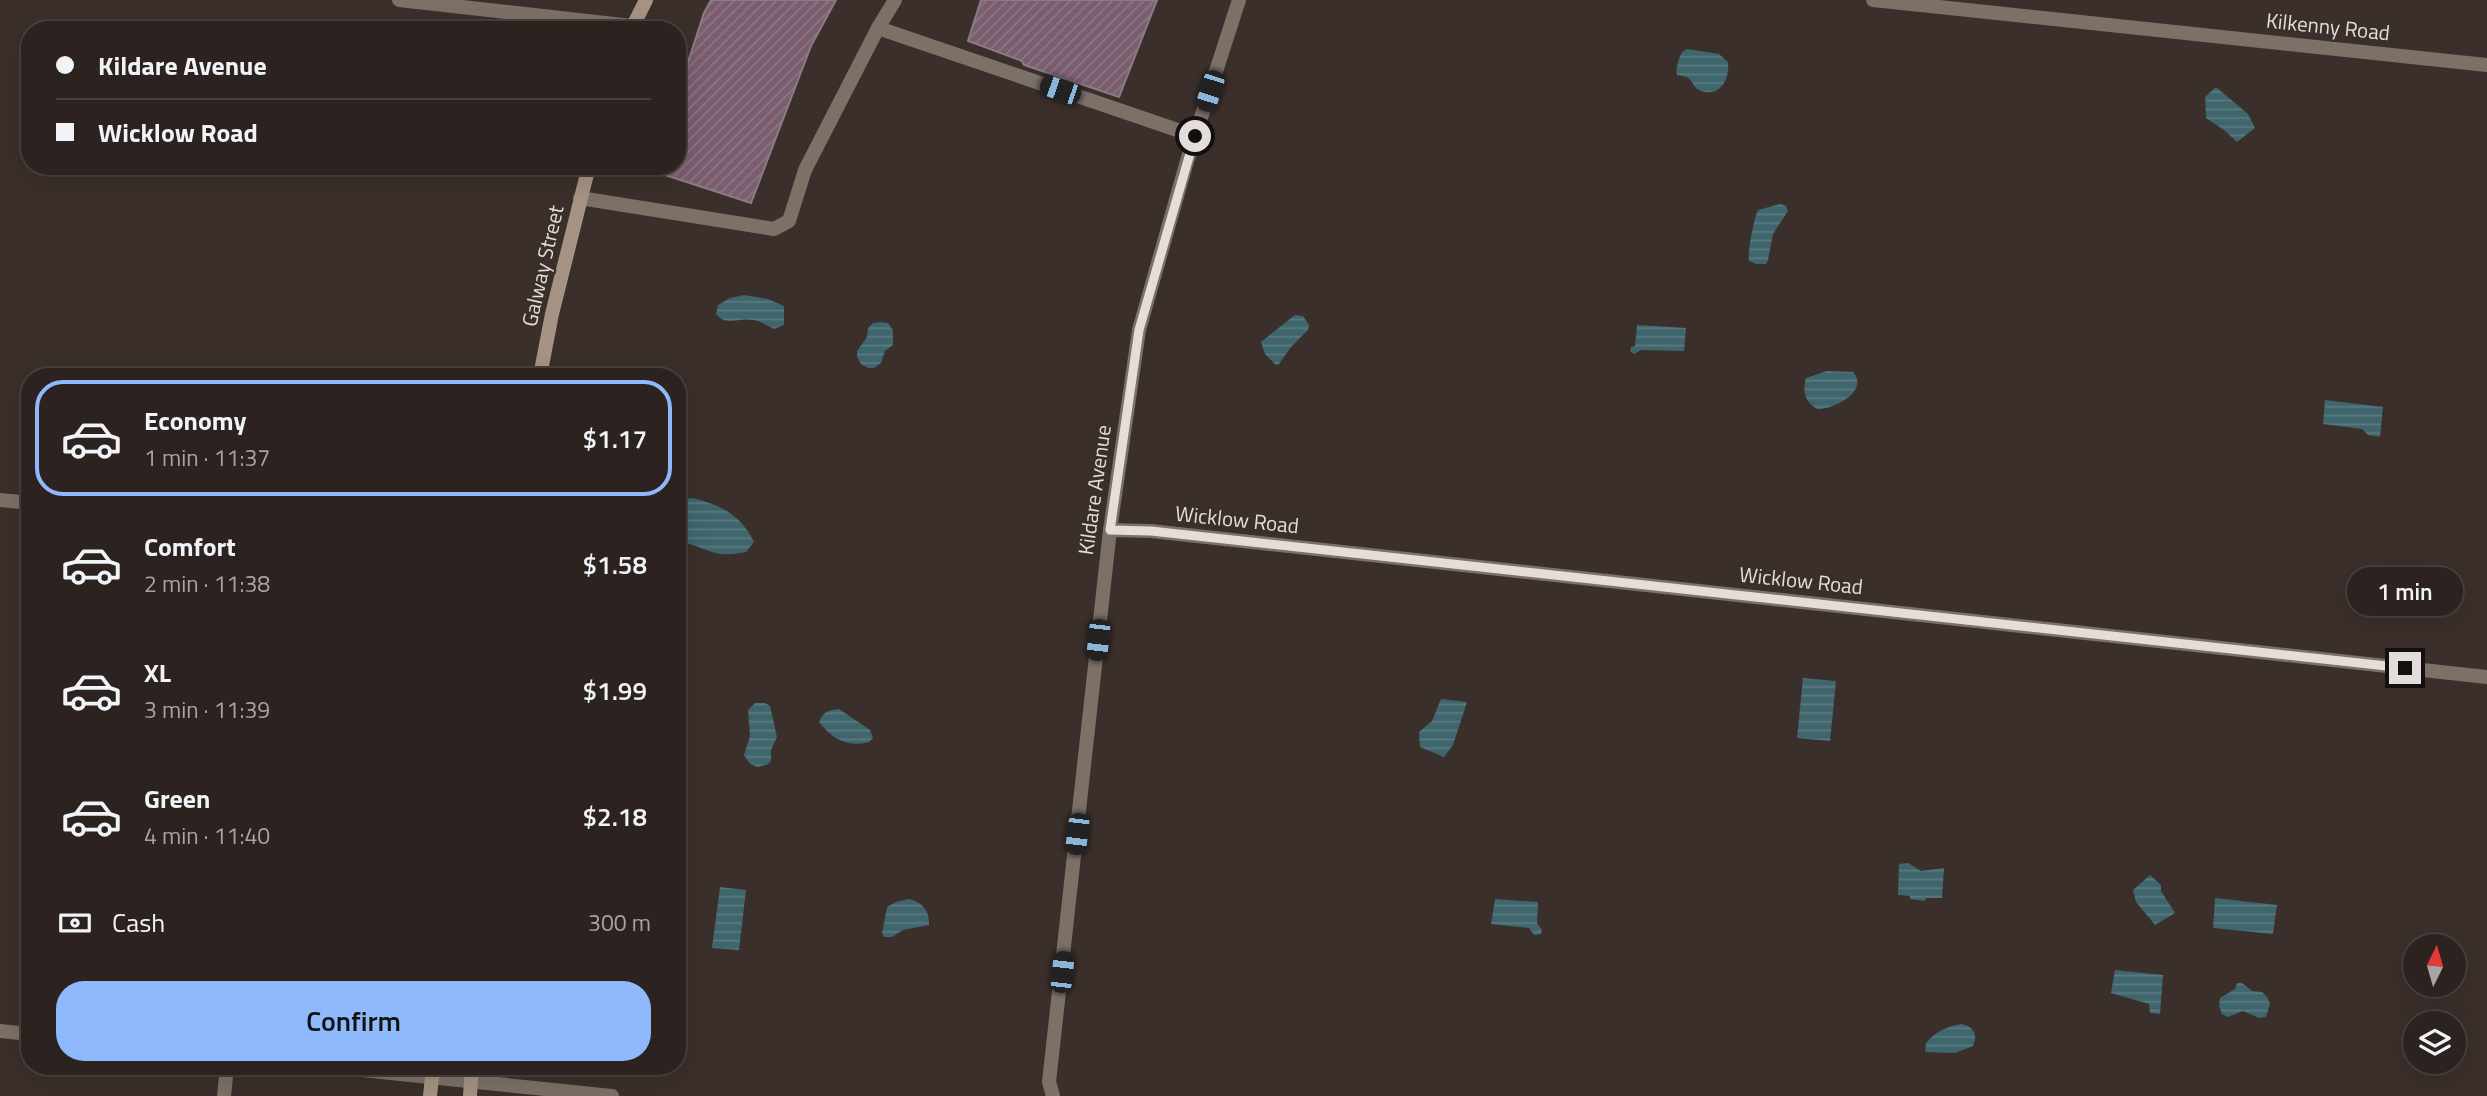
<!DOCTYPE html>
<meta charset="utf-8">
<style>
:root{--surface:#2c2320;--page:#342b29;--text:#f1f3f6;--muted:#a6a4a5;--line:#48403e;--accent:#8eb9fd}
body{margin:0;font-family:"Titillium Web",sans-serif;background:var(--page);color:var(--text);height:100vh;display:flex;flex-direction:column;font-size:26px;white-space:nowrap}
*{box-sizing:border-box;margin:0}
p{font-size:23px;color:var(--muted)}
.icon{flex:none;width:38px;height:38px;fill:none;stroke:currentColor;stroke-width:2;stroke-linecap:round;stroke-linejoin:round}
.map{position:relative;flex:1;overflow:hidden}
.panel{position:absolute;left:21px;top:368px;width:665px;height:707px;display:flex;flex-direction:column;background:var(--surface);border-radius:28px;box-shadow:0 7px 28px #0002,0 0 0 2px var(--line)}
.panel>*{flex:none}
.hud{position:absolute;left:21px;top:21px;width:665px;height:154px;border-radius:28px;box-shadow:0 7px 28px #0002,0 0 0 2px var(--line);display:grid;align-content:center;height:154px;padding:0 35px;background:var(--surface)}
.needle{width:46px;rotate:5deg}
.controls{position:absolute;left:2403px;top:934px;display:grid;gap:14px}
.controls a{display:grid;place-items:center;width:63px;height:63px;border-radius:50%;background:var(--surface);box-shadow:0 7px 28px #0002,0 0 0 2px var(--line);font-size:35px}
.end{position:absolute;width:32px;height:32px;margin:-16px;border:9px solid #e5ddda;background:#111;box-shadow:0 0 0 4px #111}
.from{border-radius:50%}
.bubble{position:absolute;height:49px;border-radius:24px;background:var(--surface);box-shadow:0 7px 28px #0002,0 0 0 2px var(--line);font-size:23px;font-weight:600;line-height:49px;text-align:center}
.car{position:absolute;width:21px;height:42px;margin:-21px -10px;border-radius:9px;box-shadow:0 0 5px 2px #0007;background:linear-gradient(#222 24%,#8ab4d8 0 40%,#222 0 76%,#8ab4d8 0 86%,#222 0)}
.hud b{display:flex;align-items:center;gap:24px;height:66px;font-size:26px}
.hud b+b{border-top:2px solid var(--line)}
.hud i{width:18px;height:18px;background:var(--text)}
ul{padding:12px 0 0;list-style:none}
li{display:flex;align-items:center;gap:21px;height:116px;margin:0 14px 10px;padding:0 21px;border:4px solid transparent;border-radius:28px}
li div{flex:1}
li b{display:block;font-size:26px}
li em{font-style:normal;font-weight:600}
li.on{border-color:var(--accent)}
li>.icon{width:63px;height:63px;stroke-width:1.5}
.pay{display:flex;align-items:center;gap:18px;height:77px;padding:0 35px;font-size:26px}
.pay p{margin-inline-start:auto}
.action{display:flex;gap:14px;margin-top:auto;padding:14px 35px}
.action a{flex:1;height:80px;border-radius:28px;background:var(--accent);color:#111;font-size:28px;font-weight:600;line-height:80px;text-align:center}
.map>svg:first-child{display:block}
.water{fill:url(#water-rules)}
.building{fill:url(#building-hatch);stroke:#897c84;stroke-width:2}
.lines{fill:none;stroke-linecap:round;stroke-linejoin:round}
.lane{stroke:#7c7167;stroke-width:14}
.street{stroke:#7c7167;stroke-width:14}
.secondary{stroke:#a59484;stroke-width:14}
.route{stroke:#e5ddda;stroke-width:9}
.labels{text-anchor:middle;stroke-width:5;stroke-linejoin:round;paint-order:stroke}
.street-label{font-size:21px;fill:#e5ddda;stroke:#3b2f2b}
</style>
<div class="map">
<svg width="2487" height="1096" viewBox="0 0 2487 1096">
<defs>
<pattern id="water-rules" width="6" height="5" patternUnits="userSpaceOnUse" patternTransform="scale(1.75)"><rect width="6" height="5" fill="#3f656d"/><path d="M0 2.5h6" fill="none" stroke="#5b7b81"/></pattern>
<pattern id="building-hatch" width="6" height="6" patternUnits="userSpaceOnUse" patternTransform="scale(1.75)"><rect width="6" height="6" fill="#7a5d6f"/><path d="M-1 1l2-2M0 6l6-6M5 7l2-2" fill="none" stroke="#8d7483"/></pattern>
</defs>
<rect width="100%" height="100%" fill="#3b2f2b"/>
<g class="water">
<path d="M1687 49 1719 54 1728 62C1730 79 1720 99 1699 90 1693 87 1693 81 1688 78 1685 76 1681 76 1677 75 1675 69 1679 58 1682 52Z"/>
<polygon points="2216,87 2248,114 2255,128 2237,142 2224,130 2206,118 2205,97"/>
<path d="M1780 204 1786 206 1788 211 1773 234 1768 260 1766 264H1756L1749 261C1747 255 1754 217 1758 210Z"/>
<path d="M744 295 768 299 784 306V325L774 329C767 325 760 321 753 320 737 317 727 327 716 314L718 305 730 298Z"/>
<polygon points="1295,315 1303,316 1309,325 1308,330 1291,347 1279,364 1276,365 1265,354 1261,342"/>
<polygon points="880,322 888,323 893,330 893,345 885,351 881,363 874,368 868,368 861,364 857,357 857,351 867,337 868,328 873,323"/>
<polygon points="1637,325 1686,328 1684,351 1641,350 1634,354 1630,351 1631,347 1635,346"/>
<path d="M1827 371 1853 372C1870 391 1833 410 1817 409 1805 401 1802 393 1806 378Z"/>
<polygon points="2325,400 2383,407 2380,437 2368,435 2362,429 2323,424"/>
<path d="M693 498C721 505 741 515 754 542L746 552C711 559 711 548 680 542L677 532V500Z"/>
<polygon points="1803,678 1836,681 1830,741 1797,738"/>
<polygon points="1441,699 1467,702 1453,745 1444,757 1420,747 1419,732 1432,721"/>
<polygon points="755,703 765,703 770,706 777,737 771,750 771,761 768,764 758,767 750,764 744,755 750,736 748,710"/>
<path d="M839 709 870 730 873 738 869 742C848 748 832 739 819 722 823 712 828 710 839 709Z"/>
<polygon points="1908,863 1921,871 1944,868 1942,898 1926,898 1925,901 1910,899 1910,896 1898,895 1899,864"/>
<polygon points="2150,875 2161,885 2161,891 2175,913 2155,925 2136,902 2133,890"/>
<polygon points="720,887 746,890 739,950 712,948"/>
<polygon points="2215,898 2277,905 2273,934 2213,928"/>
<path d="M909 899C922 902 930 911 929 925L903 930 892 937H884L882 933 887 907 896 902Z"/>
<polygon points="1495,899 1538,902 1537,923 1542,930 1541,934 1534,935 1529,928 1491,924"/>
<polygon points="2115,970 2163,975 2160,1014 2150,1013 2149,1004 2111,993"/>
<polygon points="2237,983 2242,983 2252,991 2262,992 2267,997 2270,1004 2266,1017 2259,1018 2243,1011 2228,1017 2222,1014 2219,1006 2220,998 2235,989"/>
<path d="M1961 1024C1974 1027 1978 1034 1973 1046L1955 1053 1925 1052 1926 1043C1936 1031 1946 1027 1961 1024Z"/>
</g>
<g class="building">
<polygon points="711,0 836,0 811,46 751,203 653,171 654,166 677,166 677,96 704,13"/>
<polygon points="981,0 1157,0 1119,97 1024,65 1022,61 968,41"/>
</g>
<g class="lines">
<g class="lane">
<polyline points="878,28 1195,136"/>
<polyline points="580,198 774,229 789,221 805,170 878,28 895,0"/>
</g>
<g class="street">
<polyline points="399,0 632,26"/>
<polyline points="1873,0 2487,65"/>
<polyline points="0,500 30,503"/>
<polyline points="1110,530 1151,531 2487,677"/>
<polyline points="0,1031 30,1034"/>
<polyline points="324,1066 612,1096"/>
<polyline points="224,1096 227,1066"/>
<polyline points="1053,1096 1049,1082 1110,530 1139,330 1187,161 1239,0"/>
</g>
<g class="secondary">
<polyline points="631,30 646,0"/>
<polyline points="540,376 552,314 589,166"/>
<polyline points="430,1096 432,1077 437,1066"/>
<polyline points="470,1096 472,1066"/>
</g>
</g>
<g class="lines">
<polyline class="route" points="1195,136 1139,330 1110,530 1151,531 2405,668"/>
</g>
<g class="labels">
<g class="street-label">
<text transform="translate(2328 27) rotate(6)" y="7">Kilkenny Road</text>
<text transform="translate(543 266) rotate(-77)" y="7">Galway Street</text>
<text transform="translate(1095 490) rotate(-82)" y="7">Kildare Avenue</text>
<text transform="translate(1237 520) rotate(6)" y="7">Wicklow Road</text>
<text transform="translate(1801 581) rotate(6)" y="7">Wicklow Road</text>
</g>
</g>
</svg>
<div class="controls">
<a><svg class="needle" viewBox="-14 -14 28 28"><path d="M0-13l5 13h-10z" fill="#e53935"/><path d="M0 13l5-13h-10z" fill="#a6a4a5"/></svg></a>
<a><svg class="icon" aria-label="layers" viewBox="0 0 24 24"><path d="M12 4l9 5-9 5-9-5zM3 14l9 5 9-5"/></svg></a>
</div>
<i class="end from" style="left:1195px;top:136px"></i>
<i class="end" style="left:2405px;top:668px"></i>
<div class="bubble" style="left:2347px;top:567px;width:116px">1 min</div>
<i class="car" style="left:1060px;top:90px;rotate:289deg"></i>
<i class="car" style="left:1210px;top:91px;rotate:198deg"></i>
<i class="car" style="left:1098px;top:640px;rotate:186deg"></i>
<i class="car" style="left:1077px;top:834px;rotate:187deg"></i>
<i class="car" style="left:1062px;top:972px;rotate:6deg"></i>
<div class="hud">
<b><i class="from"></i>Kildare Avenue</b>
<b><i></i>Wicklow Road</b>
</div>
<section class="panel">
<ul>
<li class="on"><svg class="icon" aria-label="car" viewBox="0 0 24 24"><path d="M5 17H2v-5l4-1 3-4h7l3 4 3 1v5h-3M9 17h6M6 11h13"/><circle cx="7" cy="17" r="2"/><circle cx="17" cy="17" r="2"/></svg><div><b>Economy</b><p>1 min · 11:37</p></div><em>$1.17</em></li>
<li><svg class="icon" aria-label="car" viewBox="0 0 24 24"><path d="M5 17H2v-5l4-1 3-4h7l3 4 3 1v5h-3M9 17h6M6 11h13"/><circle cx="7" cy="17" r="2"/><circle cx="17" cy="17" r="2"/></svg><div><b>Comfort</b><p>2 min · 11:38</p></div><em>$1.58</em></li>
<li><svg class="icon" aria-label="car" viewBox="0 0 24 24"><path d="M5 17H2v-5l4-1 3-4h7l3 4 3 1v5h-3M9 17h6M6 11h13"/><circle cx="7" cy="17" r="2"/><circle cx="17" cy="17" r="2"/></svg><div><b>XL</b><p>3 min · 11:39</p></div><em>$1.99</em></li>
<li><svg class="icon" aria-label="car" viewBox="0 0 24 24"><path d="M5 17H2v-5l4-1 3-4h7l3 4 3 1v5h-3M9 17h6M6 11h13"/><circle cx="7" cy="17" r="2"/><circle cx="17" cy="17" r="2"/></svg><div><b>Green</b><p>4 min · 11:40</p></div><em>$2.18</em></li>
</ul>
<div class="pay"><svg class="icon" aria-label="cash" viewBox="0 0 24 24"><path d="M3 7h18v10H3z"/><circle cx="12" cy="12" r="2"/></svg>Cash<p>300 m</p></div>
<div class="action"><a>Confirm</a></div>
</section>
</div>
